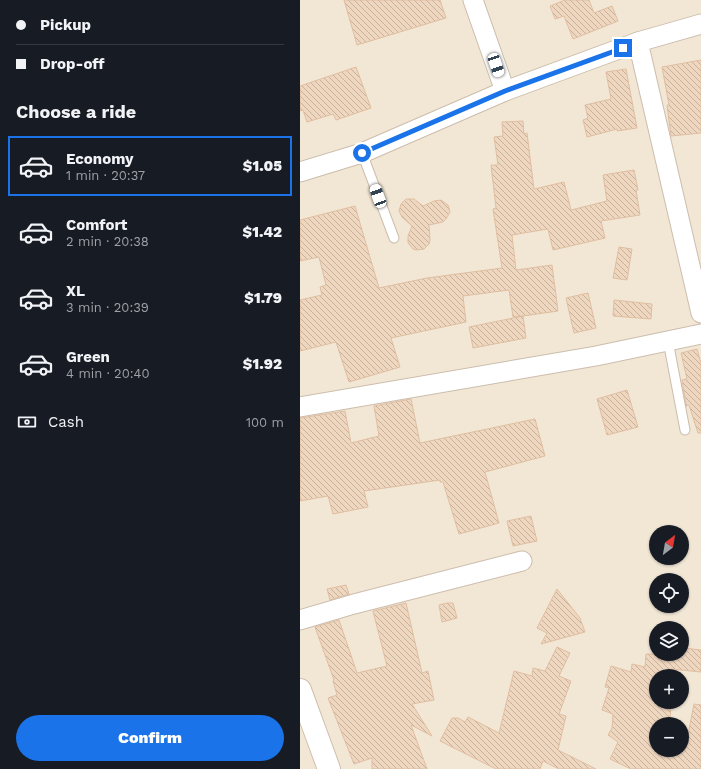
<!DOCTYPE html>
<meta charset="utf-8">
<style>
:root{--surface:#171b24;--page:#20242c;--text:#f1f3f6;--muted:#9ea1a6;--line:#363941;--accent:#1a73e8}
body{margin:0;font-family:"Work Sans",sans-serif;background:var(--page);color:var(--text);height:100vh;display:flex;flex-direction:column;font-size:15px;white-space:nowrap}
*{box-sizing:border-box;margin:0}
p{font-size:13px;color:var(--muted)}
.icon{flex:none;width:22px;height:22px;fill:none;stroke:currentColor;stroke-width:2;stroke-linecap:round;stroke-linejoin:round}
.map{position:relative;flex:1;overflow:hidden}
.panel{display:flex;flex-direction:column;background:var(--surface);width:300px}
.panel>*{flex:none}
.top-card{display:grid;align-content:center;height:88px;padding:0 16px;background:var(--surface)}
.needle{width:26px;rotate:31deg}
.fabs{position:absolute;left:349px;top:525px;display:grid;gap:8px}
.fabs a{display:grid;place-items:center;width:40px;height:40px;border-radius:50%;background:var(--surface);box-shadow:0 1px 3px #0004;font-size:20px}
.end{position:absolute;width:18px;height:18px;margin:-9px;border:5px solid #1a73e8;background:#fff;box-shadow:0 0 0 2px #fff}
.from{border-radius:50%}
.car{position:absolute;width:12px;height:24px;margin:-12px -6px;border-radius:5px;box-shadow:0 0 3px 1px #0007;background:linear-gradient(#fff 24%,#345 0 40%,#fff 0 76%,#345 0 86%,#fff 0)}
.top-card b{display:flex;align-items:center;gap:14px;height:38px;font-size:15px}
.top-card b+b{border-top:1px solid var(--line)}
.top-card i{width:10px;height:10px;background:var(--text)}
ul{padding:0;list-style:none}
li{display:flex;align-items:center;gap:12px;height:60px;margin:0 8px 6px;padding:0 8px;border:2px solid transparent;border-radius:0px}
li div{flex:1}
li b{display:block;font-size:15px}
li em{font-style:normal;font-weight:800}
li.selected{border-color:var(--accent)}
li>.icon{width:36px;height:36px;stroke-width:1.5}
h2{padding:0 16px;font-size:18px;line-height:48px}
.pay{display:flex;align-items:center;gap:10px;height:44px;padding:0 16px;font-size:15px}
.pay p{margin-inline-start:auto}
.cta{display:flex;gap:8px;margin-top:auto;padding:8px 16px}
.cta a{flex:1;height:46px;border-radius:24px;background:var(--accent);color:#fff;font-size:16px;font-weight:800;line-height:46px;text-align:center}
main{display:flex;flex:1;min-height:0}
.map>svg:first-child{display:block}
.residential{fill:#f2e7d5;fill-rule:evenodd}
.building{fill:url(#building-back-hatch);stroke:#e0bea1}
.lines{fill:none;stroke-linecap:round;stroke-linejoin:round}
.lane-casing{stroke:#ccbdad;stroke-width:11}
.street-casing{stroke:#ccbdad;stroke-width:21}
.secondary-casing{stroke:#d0bfad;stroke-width:24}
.lane{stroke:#fff;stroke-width:9}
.street{stroke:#fff;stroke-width:19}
.secondary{stroke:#fff;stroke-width:22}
.route{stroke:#1a73e8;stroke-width:5}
</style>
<main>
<section class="panel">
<div class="top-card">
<b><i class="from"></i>Pickup</b>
<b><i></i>Drop-off</b>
</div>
<h2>Choose a ride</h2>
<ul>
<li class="selected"><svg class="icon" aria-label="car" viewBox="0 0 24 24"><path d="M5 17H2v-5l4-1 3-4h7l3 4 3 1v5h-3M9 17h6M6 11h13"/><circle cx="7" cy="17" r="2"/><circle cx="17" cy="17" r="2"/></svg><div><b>Economy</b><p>1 min · 20:37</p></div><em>$1.05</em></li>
<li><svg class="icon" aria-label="car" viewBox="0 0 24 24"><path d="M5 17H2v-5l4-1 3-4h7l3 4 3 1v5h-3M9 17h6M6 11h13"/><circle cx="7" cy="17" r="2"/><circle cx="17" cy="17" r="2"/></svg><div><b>Comfort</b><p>2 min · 20:38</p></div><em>$1.42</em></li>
<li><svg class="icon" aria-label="car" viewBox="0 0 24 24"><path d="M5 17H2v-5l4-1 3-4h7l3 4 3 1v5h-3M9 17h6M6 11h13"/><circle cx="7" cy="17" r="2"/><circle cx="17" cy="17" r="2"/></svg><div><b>XL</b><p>3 min · 20:39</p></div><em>$1.79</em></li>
<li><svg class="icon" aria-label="car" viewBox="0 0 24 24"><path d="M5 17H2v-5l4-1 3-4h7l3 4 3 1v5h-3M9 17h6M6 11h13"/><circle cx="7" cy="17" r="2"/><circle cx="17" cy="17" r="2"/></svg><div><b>Green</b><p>4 min · 20:40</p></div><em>$1.92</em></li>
</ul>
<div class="pay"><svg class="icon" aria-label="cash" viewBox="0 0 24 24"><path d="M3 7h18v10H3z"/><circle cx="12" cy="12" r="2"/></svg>Cash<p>100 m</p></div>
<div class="cta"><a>Confirm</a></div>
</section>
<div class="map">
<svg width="401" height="769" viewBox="0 0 401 769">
<defs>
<pattern id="building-back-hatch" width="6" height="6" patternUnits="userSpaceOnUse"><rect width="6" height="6" fill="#eed6bf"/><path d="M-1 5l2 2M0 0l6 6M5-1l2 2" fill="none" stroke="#c5b19d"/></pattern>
</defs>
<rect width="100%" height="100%" fill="#fbf4e6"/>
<path class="residential" d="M0 0H401V769H0ZM356 532H382V558H356ZM356 580H382V606H356ZM356 628H382V654H356ZM356 676H382V702H356ZM356 724H382V750H356Z"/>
<g class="building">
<polygon points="44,0 140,0 146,18 57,45"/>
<polygon points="265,0 289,0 294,13 312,6 318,21 273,39 264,16 255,19 250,6"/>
<polygon points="401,60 401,133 371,136 367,105 369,105 362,67"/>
<polygon points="56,67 71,108 36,120 33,114 7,122 3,110 0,111 0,86"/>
<polygon points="326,69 337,128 317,131 317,129 287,137 283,120 288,118 285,105 311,99 306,72"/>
<polygon points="223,121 224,134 227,133 234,189 264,182 271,210 307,201 303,175 334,170 338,190 336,190 340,215 301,221 305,238 253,250 248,229 212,235 216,270 252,265 258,311 223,316 226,338 173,348 169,327 223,316 213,317 209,290 163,296 166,322 91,338 100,367 49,382 36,342 0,351 0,300 22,295 20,287 26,285 19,257 0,261 0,220 55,206 79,288 127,278 202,268 193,209 196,208 191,165 198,165 194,137 203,136 202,122"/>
<polygon points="106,199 114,199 123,206 134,201 141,200 148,205 149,208 150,212 146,219 143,222 129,225 130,240 129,244 124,249 116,250 113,249 108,243 108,236 112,226 102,217 99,211 101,204"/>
<polygon points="319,247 332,249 327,280 313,278"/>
<polygon points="288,293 296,328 274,333 266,298"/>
<polygon points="314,300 352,304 351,319 313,316"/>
<polygon points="397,349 401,363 401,433 398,433 389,405 386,406 382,380 387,379 381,353"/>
<polygon points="327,390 338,427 307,435 297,399"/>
<polygon points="111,399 120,443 235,419 245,456 185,472 199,523 159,534 143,482 140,482 140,480 64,491 68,507 33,514 28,496 0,501 0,418 45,411 51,443 79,436 74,406"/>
<polygon points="231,516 237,541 213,546 207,521"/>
<polygon points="46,585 49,594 30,600 27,589"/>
<polygon points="257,589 280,618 285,632 241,644 247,633 237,628"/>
<polygon points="106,603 122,673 128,671 134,700 112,704 132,736 111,725 127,769 72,769 72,758 54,764 28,698 37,695 33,681 34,680 15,627 39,620 57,673 87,666 73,611"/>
<polygon points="147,603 153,603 157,618 142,622 139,605"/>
<polygon points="257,647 270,653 259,676 271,681 259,714 266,716 258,750 296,769 259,769 243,761 240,769 196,769 140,741 152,718 158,718 165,722 168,717 199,733 214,671 232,676 233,668 245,671"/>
<polygon points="383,648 401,650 401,672 371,669 371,676 356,676 356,702 371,702 370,722 356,722 356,750 385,750 394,704 401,705 401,769 331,769 310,759 318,742 308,735 312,728 313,714 302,710 309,688 305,687 311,666 331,672 332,664 345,667 346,654 382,654"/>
</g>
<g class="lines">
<defs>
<g id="lane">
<polyline points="62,153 94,238"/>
<polyline points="368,341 385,430"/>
</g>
<g id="street">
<polyline points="173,0 205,91"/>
<polyline points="338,42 401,313"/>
<polyline points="0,172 62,153 205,91 338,42 401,24"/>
<polyline points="0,407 296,356 401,334"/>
<polyline points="0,620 54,604 222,561"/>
</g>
<polyline id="secondary" points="0,690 29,769"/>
</defs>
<use href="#lane" class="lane-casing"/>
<use href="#street" class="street-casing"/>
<use href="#secondary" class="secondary-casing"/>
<use href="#lane" class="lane"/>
<use href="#street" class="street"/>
<use href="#secondary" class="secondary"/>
</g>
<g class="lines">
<polyline class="route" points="62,153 205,91 323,48"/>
</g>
</svg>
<div class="fabs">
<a><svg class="needle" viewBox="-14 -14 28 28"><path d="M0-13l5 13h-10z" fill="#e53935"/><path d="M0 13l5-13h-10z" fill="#9ea1a6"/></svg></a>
<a><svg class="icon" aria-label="locate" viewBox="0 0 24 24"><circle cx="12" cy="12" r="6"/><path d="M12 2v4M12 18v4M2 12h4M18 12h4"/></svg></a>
<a><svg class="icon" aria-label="layers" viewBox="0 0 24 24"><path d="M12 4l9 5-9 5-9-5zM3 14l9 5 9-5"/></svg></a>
<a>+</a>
<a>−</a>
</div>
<i class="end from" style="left:62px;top:153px"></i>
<i class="end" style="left:323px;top:48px"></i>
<i class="car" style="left:196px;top:65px;rotate:161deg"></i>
<i class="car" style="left:78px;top:196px;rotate:340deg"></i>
</div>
</main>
